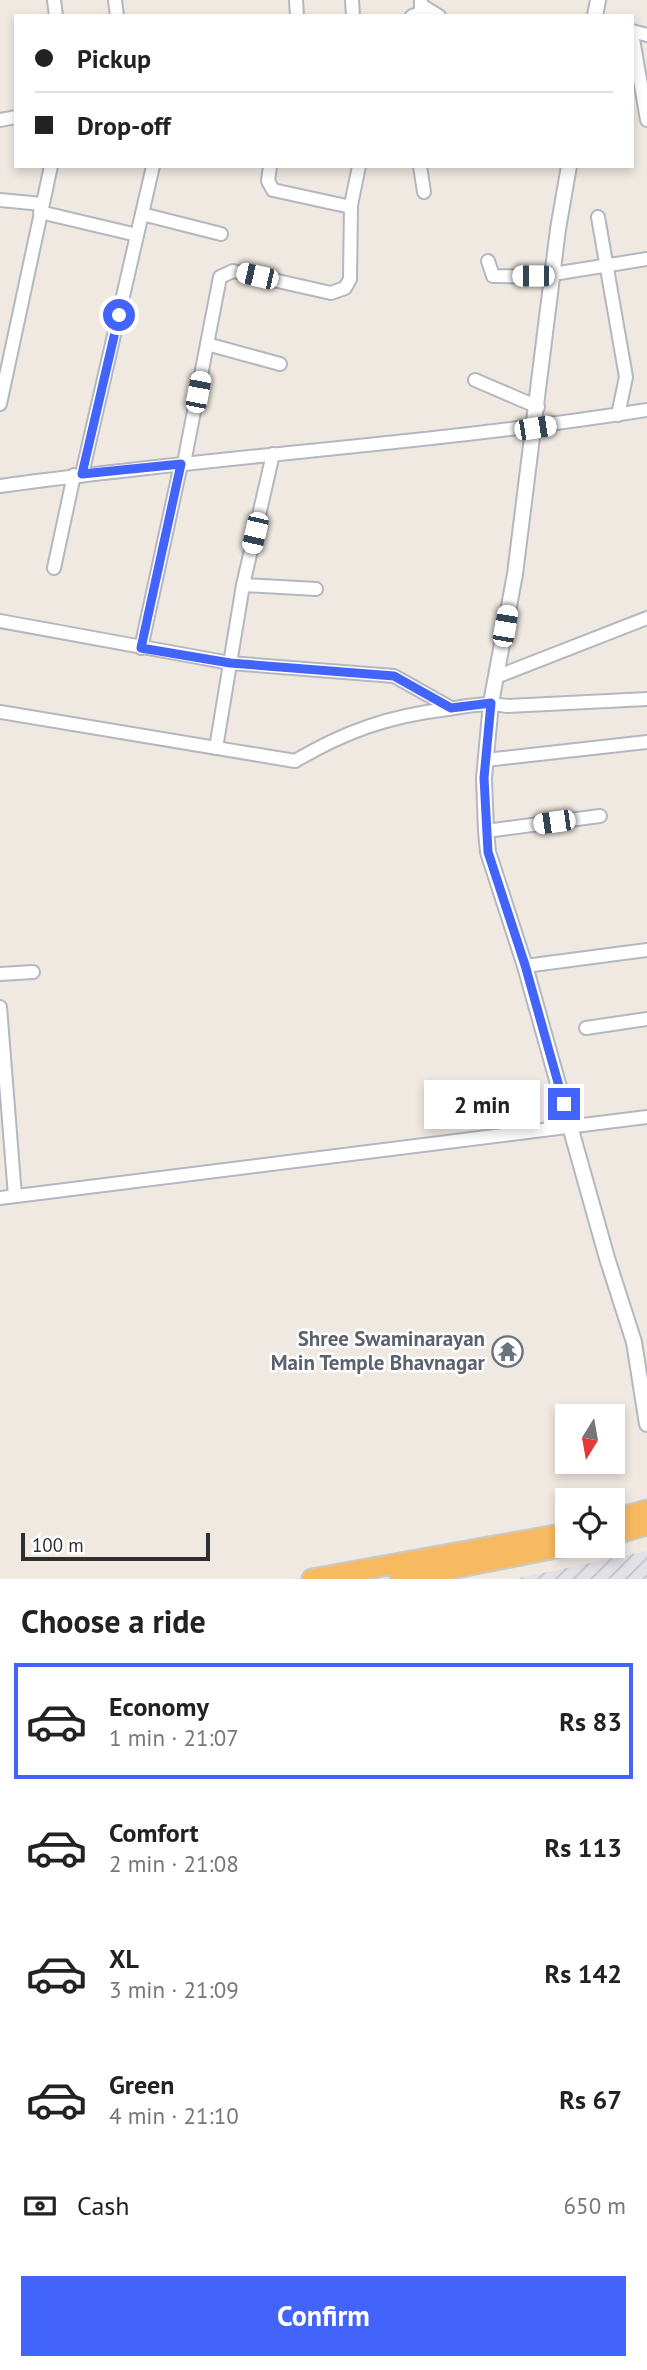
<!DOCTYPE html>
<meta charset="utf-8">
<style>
:root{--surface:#fff;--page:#f6f6f6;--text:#222;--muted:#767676;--line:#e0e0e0;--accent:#4264fb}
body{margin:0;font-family:"PT Sans",sans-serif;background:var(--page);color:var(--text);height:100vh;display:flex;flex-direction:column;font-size:26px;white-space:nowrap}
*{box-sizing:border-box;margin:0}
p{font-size:23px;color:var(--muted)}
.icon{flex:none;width:38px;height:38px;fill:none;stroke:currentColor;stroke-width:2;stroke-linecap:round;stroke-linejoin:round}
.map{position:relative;height:1579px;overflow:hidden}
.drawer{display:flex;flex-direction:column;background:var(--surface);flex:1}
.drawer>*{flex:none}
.top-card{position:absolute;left:14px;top:14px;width:620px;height:154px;border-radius:0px;box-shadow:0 4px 10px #0003;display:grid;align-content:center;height:154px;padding:0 21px;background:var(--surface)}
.needle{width:46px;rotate:191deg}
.controls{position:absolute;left:555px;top:1404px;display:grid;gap:14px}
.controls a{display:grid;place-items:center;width:70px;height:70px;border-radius:0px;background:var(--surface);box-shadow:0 4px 10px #0003;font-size:35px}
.scale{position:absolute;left:21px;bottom:18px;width:189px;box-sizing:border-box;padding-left:7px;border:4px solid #2e2e2e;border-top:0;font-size:19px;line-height:24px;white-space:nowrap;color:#2e2e2e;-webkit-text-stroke:5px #fff;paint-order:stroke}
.end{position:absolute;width:32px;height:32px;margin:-16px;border:9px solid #4264fb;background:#fff;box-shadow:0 0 0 4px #fff}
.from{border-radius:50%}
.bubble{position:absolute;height:49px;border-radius:0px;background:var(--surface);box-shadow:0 4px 10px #0003;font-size:23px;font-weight:700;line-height:49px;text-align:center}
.car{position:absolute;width:21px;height:42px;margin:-21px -10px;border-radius:9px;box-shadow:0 0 5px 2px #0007;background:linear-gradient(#fff 24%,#345 0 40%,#fff 0 76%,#345 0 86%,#fff 0)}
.top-card b{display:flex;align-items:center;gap:24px;height:66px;font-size:26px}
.top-card b+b{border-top:2px solid var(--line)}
.top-card i{width:18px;height:18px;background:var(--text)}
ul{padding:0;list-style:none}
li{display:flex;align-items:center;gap:21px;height:116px;margin:0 14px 10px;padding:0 7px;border:4px solid transparent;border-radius:0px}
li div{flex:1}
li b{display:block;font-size:26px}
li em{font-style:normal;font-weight:700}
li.current{border-color:var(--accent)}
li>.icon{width:63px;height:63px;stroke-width:1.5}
h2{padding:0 21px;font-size:32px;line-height:84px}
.pay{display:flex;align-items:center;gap:18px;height:77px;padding:0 21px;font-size:26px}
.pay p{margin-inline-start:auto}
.cta{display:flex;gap:14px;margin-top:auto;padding:14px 21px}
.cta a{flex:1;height:80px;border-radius:0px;background:var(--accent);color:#fff;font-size:28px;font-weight:700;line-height:80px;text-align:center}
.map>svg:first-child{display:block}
.industrial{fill:url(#industrial-furrows)}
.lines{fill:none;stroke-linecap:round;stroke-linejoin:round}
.minor-casing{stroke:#b4b7c1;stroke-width:16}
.tertiary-casing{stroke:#b4b7c1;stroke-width:18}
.trunk-casing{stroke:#c9c9c9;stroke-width:23}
.minor{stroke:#fff;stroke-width:12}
.tertiary{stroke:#fff;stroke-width:14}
.trunk{stroke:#f8ba60;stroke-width:19}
.route{stroke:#4264fb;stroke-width:9}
.labels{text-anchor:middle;stroke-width:5;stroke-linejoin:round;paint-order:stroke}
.worship-label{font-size:21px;font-weight:bold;fill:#5b616d;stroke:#fff;text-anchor:end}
</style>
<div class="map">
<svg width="647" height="1579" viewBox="0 0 647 1579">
<defs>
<pattern id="industrial-furrows" width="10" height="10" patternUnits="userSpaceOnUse" patternTransform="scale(1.75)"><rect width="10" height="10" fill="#e3e1e8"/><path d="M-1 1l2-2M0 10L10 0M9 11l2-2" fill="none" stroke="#c3c1c7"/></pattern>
</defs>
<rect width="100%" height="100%" fill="#efe9e1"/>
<polygon class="industrial" points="647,1551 647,1579 515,1579"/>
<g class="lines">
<defs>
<g id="minor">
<polyline points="54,0 56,16"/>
<polyline points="115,0 117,16"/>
<polyline points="296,0 297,16"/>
<polyline points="352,0 353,16"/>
<polyline points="421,5 439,16"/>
<polyline points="412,16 421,13 421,0"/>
<polyline points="632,31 647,35"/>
<polyline points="632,33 647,120"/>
<polyline points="0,120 16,117"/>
<polyline points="270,166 268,181 273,190 351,207"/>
<polyline points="420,166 424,192"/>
<polyline points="0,200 42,204"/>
<polyline points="40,212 137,235"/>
<polyline points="142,214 221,234"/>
<polyline points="598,217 626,377 618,415"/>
<polyline points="488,261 493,276 552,277"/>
<polyline points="553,274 647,259"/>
<polyline points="207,344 280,364"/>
<polyline points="475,380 538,407"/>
<polyline points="0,404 51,166"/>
<polyline points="184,463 220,277 233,271 331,293 345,288 350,279 351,205 359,166"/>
<polyline points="82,474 153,166"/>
<path d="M0 486C215 456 432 444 647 410"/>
<polyline points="54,568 74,475"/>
<polyline points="243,585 316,589"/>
<polyline points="0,621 230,663 394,676 451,708"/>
<polyline points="141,648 181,464"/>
<polyline points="496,677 647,618"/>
<path d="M0 712 295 761C346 731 389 716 448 709 468 706 487 702 507 706L647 699"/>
<polyline points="216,748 243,585 273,454"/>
<polyline points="486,760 647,742"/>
<polyline points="486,831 600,816"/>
<polyline points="525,966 647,950"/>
<polyline points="0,974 33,972"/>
<polyline points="0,1007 15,1196"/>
<polyline points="586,1028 647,1019"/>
<polyline points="0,1198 647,1117"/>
</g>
<g id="tertiary">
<polyline points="595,16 598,0"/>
<polyline points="569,166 558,229 515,574 491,703 484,778 486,831 488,852 525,966 607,1258 634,1342 647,1424"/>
</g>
<g id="trunk">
<polyline points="612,1520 647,1510"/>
<polyline points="612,1535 647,1525"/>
<polyline points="312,1579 567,1533"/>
<polyline points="400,1579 571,1545"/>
</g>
</defs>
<use href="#minor" class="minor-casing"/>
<use href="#tertiary" class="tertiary-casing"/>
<use href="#trunk" class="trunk-casing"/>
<use href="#minor" class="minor"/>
<use href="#tertiary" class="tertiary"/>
<use href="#trunk" class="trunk"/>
</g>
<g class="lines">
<polyline class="route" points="119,315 82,474 181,464 141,648 230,663 394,676 451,708 491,703 484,778 488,852 525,965 564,1104"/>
</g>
<defs>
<symbol id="temple-ring" viewBox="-11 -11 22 22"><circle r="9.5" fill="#fff" stroke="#6b7280" stroke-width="1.5"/><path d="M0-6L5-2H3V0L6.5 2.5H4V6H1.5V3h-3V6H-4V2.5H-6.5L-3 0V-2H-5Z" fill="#6b7280"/></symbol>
</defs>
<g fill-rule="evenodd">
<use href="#temple-ring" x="490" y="1334" width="35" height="35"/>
</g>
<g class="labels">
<g class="worship-label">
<text x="485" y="1346">Shree Swaminarayan<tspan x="485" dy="24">Main Temple Bhavnagar</tspan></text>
</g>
</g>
</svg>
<div class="controls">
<a><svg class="needle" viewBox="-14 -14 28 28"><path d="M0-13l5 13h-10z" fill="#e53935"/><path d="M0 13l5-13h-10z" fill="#767676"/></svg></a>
<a><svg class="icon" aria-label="locate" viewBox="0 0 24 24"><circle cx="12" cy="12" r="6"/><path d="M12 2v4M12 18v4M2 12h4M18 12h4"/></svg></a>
</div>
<div class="scale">100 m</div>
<i class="end from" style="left:119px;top:315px"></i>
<i class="end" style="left:564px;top:1104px"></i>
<div class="bubble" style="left:424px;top:1080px;width:116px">2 min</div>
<i class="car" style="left:257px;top:276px;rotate:283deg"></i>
<i class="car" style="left:533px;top:276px;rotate:270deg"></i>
<i class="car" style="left:198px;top:392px;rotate:11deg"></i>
<i class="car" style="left:535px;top:428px;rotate:81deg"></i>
<i class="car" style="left:255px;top:533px;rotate:193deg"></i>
<i class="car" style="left:505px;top:626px;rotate:10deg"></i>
<i class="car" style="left:554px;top:822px;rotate:262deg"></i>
<div class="top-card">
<b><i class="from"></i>Pickup</b>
<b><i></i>Drop-off</b>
</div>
</div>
<section class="drawer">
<h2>Choose a ride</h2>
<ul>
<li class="current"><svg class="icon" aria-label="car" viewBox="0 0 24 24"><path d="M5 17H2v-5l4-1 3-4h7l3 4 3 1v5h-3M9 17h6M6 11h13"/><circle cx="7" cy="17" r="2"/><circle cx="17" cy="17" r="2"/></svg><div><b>Economy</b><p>1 min · 21:07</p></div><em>Rs 83</em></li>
<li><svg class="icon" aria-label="car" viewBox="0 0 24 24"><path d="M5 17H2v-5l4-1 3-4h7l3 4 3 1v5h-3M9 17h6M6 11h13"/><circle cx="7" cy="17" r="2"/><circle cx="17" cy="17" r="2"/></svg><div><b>Comfort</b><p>2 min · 21:08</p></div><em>Rs 113</em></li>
<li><svg class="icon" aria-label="car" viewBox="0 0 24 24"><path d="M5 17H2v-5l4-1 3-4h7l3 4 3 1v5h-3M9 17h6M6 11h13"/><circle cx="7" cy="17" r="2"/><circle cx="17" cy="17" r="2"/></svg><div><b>XL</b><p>3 min · 21:09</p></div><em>Rs 142</em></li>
<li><svg class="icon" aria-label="car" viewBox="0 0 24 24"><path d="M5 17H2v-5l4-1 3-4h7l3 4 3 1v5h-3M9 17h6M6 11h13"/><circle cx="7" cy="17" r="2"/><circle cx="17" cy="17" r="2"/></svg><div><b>Green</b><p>4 min · 21:10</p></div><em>Rs 67</em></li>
</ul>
<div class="pay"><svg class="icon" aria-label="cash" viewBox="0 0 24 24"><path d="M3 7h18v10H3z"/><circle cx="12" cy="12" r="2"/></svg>Cash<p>650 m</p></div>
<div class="cta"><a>Confirm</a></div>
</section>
